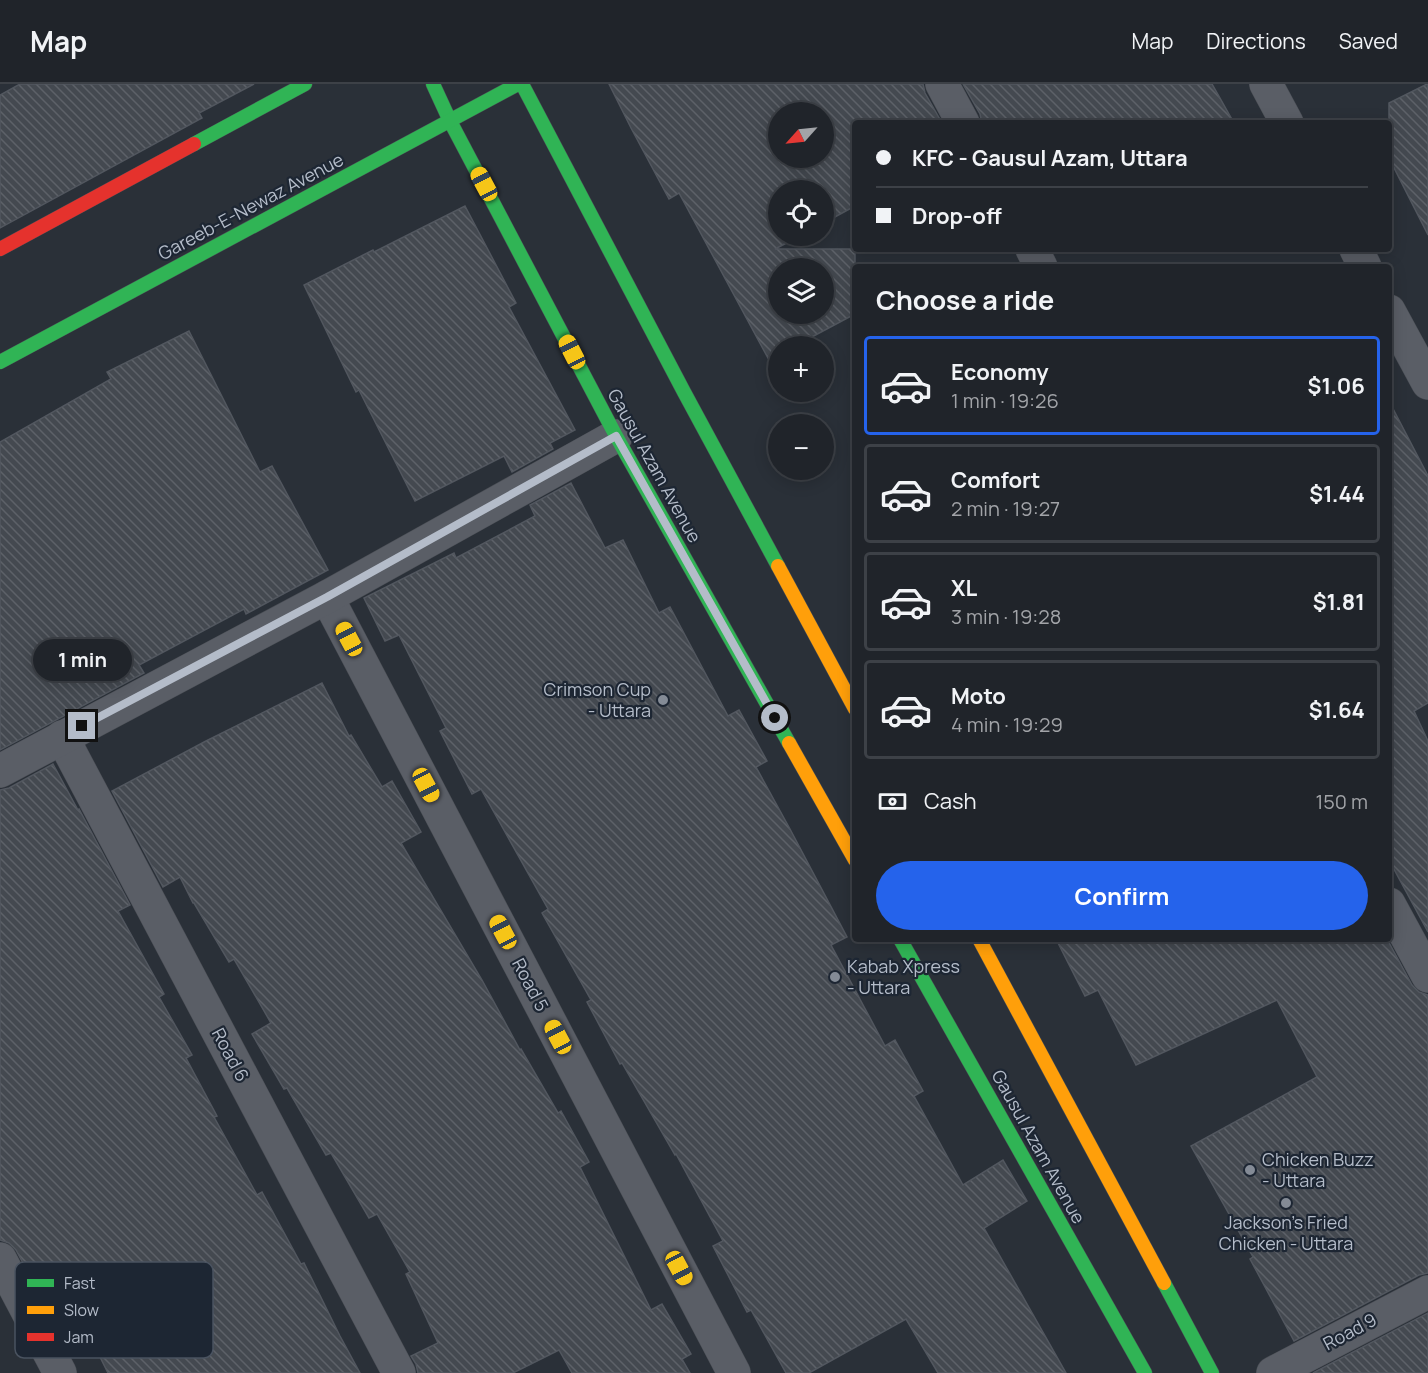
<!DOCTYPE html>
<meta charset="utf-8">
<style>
:root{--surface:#20242a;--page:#282c32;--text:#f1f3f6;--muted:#a2a4a8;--line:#3d4147;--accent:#2563eb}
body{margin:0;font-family:Manrope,sans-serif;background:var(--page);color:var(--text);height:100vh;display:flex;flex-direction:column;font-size:22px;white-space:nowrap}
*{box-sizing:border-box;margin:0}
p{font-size:20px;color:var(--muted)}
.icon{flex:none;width:33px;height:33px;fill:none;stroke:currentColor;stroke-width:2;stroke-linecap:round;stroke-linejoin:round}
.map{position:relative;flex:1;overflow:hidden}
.drawer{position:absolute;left:852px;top:180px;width:540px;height:678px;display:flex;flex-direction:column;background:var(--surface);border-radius:6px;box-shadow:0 3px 15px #0003,0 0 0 2px var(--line)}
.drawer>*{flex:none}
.banner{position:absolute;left:852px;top:36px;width:540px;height:132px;border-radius:6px;box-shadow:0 3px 15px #0003,0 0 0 2px var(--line);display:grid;align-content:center;height:132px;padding:0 24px;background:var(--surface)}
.needle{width:39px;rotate:243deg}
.fabs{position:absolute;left:768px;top:18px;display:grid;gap:12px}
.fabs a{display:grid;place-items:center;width:66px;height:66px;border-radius:50%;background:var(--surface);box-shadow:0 3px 15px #0003,0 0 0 2px var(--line);font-size:30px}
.end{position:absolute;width:27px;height:27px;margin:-14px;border:8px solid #b4bcc9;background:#111;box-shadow:0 0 0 3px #111}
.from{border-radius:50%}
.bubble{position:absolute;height:42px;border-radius:21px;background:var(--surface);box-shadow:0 3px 15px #0003,0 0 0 2px var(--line);font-size:20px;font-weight:700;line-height:42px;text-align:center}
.car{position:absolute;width:18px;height:36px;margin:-18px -9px;border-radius:8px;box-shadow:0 0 4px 2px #0007;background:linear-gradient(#f5c518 24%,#345 0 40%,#f5c518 0 76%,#345 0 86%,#f5c518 0)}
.banner b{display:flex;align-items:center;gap:21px;height:57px;font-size:22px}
.banner b+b{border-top:2px solid var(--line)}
.banner i{width:15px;height:15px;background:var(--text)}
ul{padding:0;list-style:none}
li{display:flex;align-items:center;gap:18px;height:99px;margin:0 12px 9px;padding:0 12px;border:3px solid var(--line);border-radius:6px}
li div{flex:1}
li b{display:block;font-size:22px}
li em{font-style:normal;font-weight:700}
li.active{border-color:var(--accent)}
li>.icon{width:54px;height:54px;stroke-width:1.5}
h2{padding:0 24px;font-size:27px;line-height:72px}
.pay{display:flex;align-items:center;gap:15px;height:66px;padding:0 24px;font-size:22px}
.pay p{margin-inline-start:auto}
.action{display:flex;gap:12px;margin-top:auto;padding:12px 24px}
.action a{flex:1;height:69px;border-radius:36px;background:var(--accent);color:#fff;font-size:24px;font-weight:700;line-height:69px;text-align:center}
header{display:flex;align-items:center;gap:36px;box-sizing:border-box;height:84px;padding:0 30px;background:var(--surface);border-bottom:2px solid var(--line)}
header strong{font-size:28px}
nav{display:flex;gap:33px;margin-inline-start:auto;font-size:21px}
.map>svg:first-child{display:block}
.building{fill:url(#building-back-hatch);stroke:#52575f;stroke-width:1.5;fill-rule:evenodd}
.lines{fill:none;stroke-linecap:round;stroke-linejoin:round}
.street-casing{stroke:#484c53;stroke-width:34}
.fast-casing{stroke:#484c53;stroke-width:15}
.slow-casing{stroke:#484c53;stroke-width:15}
.jam-casing{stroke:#484c53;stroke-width:15}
.street{stroke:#5a5e66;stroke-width:33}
.fast{stroke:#30b455;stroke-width:14}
.slow{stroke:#ff9f0a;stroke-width:14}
.jam{stroke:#e5322d;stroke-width:14}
.route{stroke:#b4bcc9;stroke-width:8}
.poi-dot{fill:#848b96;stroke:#1d2633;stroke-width:2}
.labels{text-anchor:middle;stroke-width:4.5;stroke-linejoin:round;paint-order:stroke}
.street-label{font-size:18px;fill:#b4bcc9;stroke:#1d2633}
.poi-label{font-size:18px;fill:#b4bcc9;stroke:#1d2633;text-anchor:start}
.key{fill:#1d2633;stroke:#4a5360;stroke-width:1.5}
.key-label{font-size:16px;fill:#b4bcc9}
</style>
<header>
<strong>Map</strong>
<nav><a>Map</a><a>Directions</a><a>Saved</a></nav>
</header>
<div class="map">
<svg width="1428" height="1289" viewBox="0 0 1428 1289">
<defs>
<pattern id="building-back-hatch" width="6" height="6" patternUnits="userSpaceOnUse" patternTransform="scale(1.5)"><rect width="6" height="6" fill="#444950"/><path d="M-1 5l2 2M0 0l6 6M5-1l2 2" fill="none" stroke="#5d6168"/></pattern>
</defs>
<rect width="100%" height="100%" fill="#2a3038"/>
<g class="building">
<polygon points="20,0 254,0 199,29 202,34 0,144 0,11"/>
<path d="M609 0H923L925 9 942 39H855V122L824 139V106H778V152H800L775 165H855V230L795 262H778V271L769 276 679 109 669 115 631 44ZM778 28H824V74H778ZM778 184H824V230H778Z"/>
<polygon points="963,0 1212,0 1234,39 982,39 980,30"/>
<polygon points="1427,0 1428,0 1428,151 1389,74 1389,19"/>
<polygon points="465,122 516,219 509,223 575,346 550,359 553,365 512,388 504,372 415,417 359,306 356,308 304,201 373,166 374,168"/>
<polygon points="189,247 260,388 272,382 328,486 246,530 244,525 139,581 144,589 0,666 0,358 111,295 107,288"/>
<polygon points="1389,317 1428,392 1428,619 1414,627 1428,657 1428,848 1389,776"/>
<polygon points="571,399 605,464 623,456 659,529 670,523 728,632 739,626 767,677 756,683 790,745 847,853 831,861 885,962 895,956 923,1007 914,1012 963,1101 1003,1076 1027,1117 984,1144 1066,1289 938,1289 906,1235 809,1289 786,1289 751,1226 747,1228 713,1162 723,1157 676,1070 675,1071 622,979 620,980 587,918 591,916 542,829 548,825 481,705 472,710 440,647 446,644 399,551 385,557 364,514 454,469 456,474 535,432 530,421"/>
<polygon points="322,599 349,652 351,651 382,703 392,697 421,748 401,759 482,896 520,966 521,965 558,1029 561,1027 589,1078 580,1083 651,1226 662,1220 691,1270 682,1275 690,1289 572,1289 559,1266 513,1289 418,1289 416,1280 411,1272 438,1259 406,1190 410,1188 377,1130 369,1134 331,1069 326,1071 287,1004 284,1005 252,950 271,939 234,875 229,878 194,819 193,819 180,793 163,803 112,707 206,657"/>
<polygon points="53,680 78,726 79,725 130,821 118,827 164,910 159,913 192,971 186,974 217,1032 214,1033 257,1111 262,1108 301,1180 304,1179 340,1252 360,1289 108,1289 55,1183 32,1196 16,1166 9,1159 0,1156 0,706 9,704"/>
<polygon points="1056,855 1387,855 1412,901 1419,908 1428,911 1428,1189 1419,1191 1294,1257 1250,1175 1253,1173 1191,1062 1317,993 1277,916 1136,981 1098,906 1085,912"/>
<polygon points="1428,1229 1428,1289 1313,1289"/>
</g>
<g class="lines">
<defs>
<g id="street">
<polyline points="942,0 963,39"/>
<polyline points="1266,0 1287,39"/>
<polyline points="1032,165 1041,183"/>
<polyline points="1356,165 1365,183"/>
<polyline points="1389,227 1428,299"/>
<polyline points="327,513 734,1289"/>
<polyline points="62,653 399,1289"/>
<polyline points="0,687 327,513 616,352"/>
<polyline points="1389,820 1428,892"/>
<polyline points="0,1175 60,1289"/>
<polyline points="1273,1289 1428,1208"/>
</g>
<g id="fast">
<polyline points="433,0 450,37 616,352 789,659"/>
<polyline points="522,0 684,308 778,482"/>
<polyline points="194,60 305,0"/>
<polyline points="0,278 518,0"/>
<polyline points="900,855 1145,1289"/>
<polyline points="1164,1199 1212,1289"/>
</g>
<g id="slow">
<polyline points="778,482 855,625"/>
<polyline points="789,659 855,776"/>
<polyline points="979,855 1164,1199"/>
</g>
<polyline id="jam" points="0,165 194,60"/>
</defs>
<use href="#street" class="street-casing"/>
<use href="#fast" class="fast-casing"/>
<use href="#slow" class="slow-casing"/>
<use href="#jam" class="jam-casing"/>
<use href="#street" class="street"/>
<use href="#fast" class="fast"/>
<use href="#slow" class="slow"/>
<use href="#jam" class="jam"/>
</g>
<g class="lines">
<polyline class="route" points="82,642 327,513 616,352 775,634"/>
</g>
<g class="poi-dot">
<circle cx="663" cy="616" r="6"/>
<circle cx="835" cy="893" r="6"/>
<circle cx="1250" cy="1086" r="6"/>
<circle cx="1286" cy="1119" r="6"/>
</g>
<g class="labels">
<g class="street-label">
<text transform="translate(251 123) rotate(-28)" y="6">Gareeb-E-Newaz Avenue</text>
<text transform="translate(654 382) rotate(61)" y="6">Gausul Azam Avenue</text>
<text transform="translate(530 901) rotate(62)" y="6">Road 5</text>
<text transform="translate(230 971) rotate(62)" y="6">Road 6</text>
<text transform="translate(1038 1063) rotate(61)" y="6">Gausul Azam Avenue</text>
<text transform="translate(1350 1248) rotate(-28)" y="6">Road 9</text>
</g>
<g class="poi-label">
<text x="651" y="612" text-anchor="end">Crimson Cup<tspan x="651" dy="21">- Uttara</tspan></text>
<text x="847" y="889">Kabab Xpress<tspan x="847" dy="21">- Uttara</tspan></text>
<text x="1262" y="1082">Chicken Buzz<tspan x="1262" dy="21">- Uttara</tspan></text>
<text x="1286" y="1145" text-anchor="middle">Jackson's Fried<tspan x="1286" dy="21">Chicken - Uttara</tspan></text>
</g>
</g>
<rect x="15" y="1178" width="198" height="96" rx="9" class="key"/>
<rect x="27" y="1195" width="27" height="8" fill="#30b455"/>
<rect x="27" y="1222" width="27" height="8" fill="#ff9f0a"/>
<rect x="27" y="1249" width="27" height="8" fill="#e5322d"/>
<g class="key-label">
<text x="64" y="1205">Fast</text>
<text x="64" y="1232">Slow</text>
<text x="64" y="1259">Jam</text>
</g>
</svg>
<div class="fabs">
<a><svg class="needle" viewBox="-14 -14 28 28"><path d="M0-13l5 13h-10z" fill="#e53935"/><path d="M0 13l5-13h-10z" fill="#a2a4a8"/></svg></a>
<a><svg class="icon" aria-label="locate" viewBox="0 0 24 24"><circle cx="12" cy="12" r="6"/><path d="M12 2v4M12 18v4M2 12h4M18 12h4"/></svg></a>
<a><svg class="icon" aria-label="layers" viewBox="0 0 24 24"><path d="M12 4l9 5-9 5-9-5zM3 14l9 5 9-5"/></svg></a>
<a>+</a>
<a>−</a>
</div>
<i class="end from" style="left:775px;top:634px"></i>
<i class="end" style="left:82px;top:642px"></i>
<div class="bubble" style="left:33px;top:555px;width:99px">1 min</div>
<i class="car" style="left:484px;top:100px;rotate:332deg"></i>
<i class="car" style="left:572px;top:268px;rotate:333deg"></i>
<i class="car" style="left:349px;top:555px;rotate:332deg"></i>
<i class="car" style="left:426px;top:701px;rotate:152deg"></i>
<i class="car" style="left:503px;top:848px;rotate:332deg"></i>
<i class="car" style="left:558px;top:953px;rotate:332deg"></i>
<i class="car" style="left:679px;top:1184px;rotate:152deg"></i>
<div class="banner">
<b><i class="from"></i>KFC - Gausul Azam, Uttara</b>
<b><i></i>Drop-off</b>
</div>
<section class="drawer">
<h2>Choose a ride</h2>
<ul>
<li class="active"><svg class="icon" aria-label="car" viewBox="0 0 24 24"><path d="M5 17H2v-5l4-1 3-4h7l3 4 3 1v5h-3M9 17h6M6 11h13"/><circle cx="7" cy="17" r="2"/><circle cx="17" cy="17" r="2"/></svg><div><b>Economy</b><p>1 min · 19:26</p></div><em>$1.06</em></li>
<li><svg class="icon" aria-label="car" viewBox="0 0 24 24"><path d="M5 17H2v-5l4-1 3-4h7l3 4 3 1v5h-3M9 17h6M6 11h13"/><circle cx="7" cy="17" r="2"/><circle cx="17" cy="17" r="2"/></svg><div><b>Comfort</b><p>2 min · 19:27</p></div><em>$1.44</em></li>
<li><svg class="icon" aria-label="car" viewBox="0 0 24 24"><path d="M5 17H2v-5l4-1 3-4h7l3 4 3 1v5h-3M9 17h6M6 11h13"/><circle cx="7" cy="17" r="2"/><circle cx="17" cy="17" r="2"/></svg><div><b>XL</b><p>3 min · 19:28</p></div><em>$1.81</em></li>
<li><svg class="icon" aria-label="car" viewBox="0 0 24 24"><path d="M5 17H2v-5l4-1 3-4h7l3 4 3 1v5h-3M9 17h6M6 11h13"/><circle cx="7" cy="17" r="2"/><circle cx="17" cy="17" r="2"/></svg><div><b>Moto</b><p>4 min · 19:29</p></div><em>$1.64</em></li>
</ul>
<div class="pay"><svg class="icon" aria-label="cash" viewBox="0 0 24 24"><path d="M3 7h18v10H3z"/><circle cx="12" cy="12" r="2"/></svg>Cash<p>150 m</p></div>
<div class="action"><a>Confirm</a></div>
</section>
</div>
